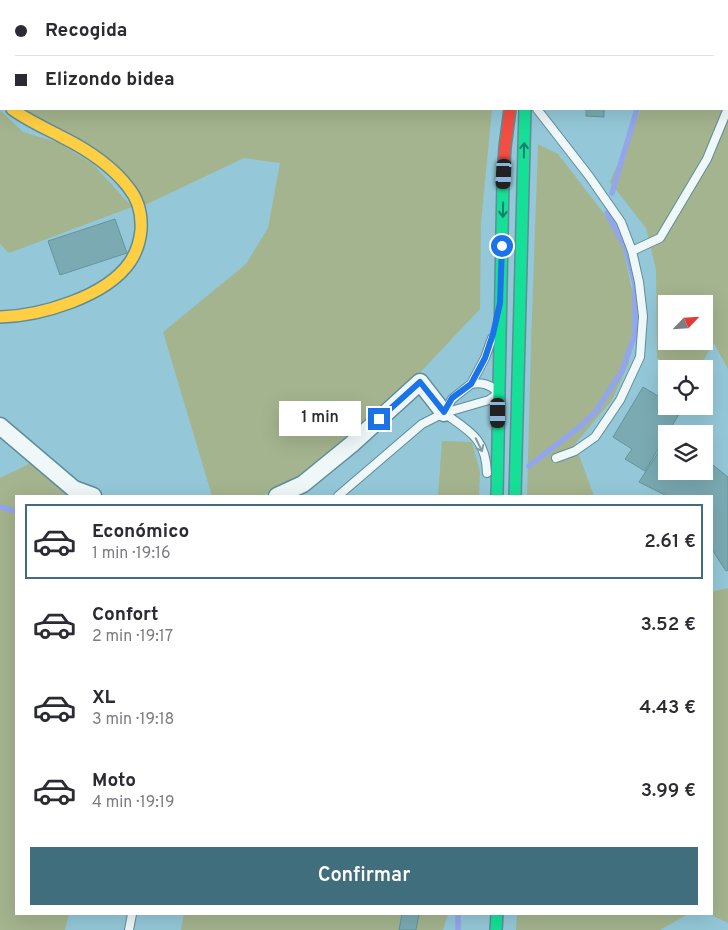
<!DOCTYPE html>
<html lang="es">
<meta charset="utf-8">
<style>
body{margin:0;font-family:Overpass,sans-serif;background:#f7f7f7;color:#2b2b33;height:100vh;display:flex;flex-direction:column;font-size:19px;white-space:nowrap}
*{box-sizing:border-box;margin:0}
p{font-size:16px;color:#7c7c81}
.icon{flex:none;width:28px;height:28px;fill:none;stroke:currentColor;stroke-width:2;stroke-linecap:round;stroke-linejoin:round}
.map{position:relative;flex:1;overflow:hidden}
.side{position:absolute;left:15px;top:495px;width:698px;height:420px;display:flex;flex-direction:column;background:#fff;border-radius:0px;box-shadow:0 5px 20px #0002}
.side>*{flex:none}
.guide{position:absolute;left:0px;top:0px;width:729px;height:110px;box-shadow:0 5px 20px #0002;display:grid;align-content:center;height:110px;padding:0 15px;background:#fff}
.needle{width:32px;rotate:65deg}
.controls{position:absolute;left:658px;top:295px;display:grid;gap:10px}
.controls a{display:grid;place-items:center;width:55px;height:55px;border-radius:0px;background:#fff;box-shadow:0 5px 20px #0002;font-size:25px}
.end{position:absolute;width:22px;height:22px;margin:-11px;border:6px solid #1a73e8;background:#fff;box-shadow:0 0 0 2px #fff}
.from{border-radius:50%}
.bubble{position:absolute;height:35px;border-radius:0px;background:#fff;box-shadow:0 5px 20px #0002;font-size:16px;font-weight:600;line-height:35px;text-align:center}
.car{position:absolute;width:15px;height:30px;margin:-15px -8px;border-radius:6px;box-shadow:0 0 4px 1px #0007;background:linear-gradient(#222 24%,#8ab4d8 0 40%,#222 0 76%,#8ab4d8 0 86%,#222 0)}
.guide b{display:flex;align-items:center;gap:18px;height:48px;font-size:19px}
.guide b+b{border-top:1px solid #e1e1e2}
.guide i{width:12px;height:12px;background:#2b2b33}
ul{padding:9px 0 0;list-style:none}
li{display:flex;align-items:center;gap:15px;height:75px;margin:0 10px 8px;padding:0 5px;border:2px solid transparent;border-radius:0px}
li div{flex:1}
li b{display:block;font-size:19px}
li em{font-style:normal;font-weight:600}
li.selected{border-color:#416e7c}
li>.icon{width:45px;height:45px;stroke-width:1.5}
.cta{display:flex;gap:10px;margin-top:auto;padding:10px 15px}
.cta a{flex:1;height:58px;border-radius:0px;background:#416e7c;color:#fff;font-size:20px;font-weight:600;line-height:58px;text-align:center}
.map>svg:first-child{display:block}
.green{fill:#a4b48e;fill-rule:evenodd}
.lines{fill:none;stroke-linecap:round;stroke-linejoin:round}
.stream{stroke:#93a6ec;stroke-width:5.5}
.building{fill:#7baab3;stroke:#64949c}
.lane-casing{stroke:#5e8d99;stroke-width:10}
.street-casing{stroke:#5e8d99;stroke-width:19}
.fast-casing{stroke:#5e8d99;stroke-width:14}
.slow-casing{stroke:#5e8d99;stroke-width:14}
.jam-casing{stroke:#5e8d99;stroke-width:14}
.lane{stroke:#eff7f9;stroke-width:8}
.street{stroke:#eff7f9;stroke-width:16}
.fast{stroke:#16e098;stroke-width:11}
.slow{stroke:#ffcf43;stroke-width:11}
.jam{stroke:#f24e42;stroke-width:11}
.oneway{stroke:#157f69}
.oneway2{stroke:#829aa2}
.route{stroke:#1a73e8;stroke-width:6}
</style>
<div class="map">
<svg width="728" height="930" viewBox="0 0 728 930">
<rect width="100%" height="100%" fill="#94c8d8"/>
<path class="green" d="M0 0H502V1H1V90L0 89Z
M637 0H728V369L714 343 698 369H674L657 358 656 270 646 228 610 182 641 109H728V1H638ZM666 304H704V341H666Z
M26 109H492L481 223 480 309 414 379 306 474 262 496H212L163 332 246 264 268 228 280 163 244 158 145 205Z
M0 110 23 132 57 142 93 164 132 207 9 253 0 244Z
M538 144 558 154 605 215 623 248 633 295 632 336 629 363 612 400 575 444 594 496H527L531 345Z
M442 441 472 442 480 472 479 496H438Z
M31 463 77 496H16V914H69L65 930H0V478Z
M728 588V923L709 914H711V592Z
M184 914H448L443 930H181Z
M517 914H688L660 930H516Z"/>
<g class="lines">
<path class="stream" d="M657 0 658 1
M612 193 637 109
M529 466 582 425 596 411 622 371 635 334V284L626 249 607 213
M0 507 16 511
M458 914V930"/>
</g>
<path class="building" d="M586 109H604V117L586 116Z
M115 219 127 253 60 275 48 241Z
M643 387 663 399 666 393V406H684L667 434H666V436L645 471 625 459 632 449 613 437Z
M661 448 666 451V471H704V458L728 477V570L726 571 711 548V496H667L639 482Z
M402 914H419L416 930H399Z"/>
<g class="lines">
<defs>
<path id="lane" d="M537 109 589 176 621 222 632 251 639 282 643 316 640 357 620 400 595 437 575 451 556 458
M632 251 660 238 707 159 728 108
M471 384C480 382 490 384 496 391
M444 413 452 399 471 384 485 358 492 338
M444 413C469 431 486 438 487 473
M338 496 422 424 444 413 489 400 496 395
M129 930 132 914"/>
<path id="street" d="M0 99 1 100
M0 426 74 489 93 496
M277 496 303 484 352 444 420 382 444 413"/>
<path id="fast" d="M530 0V1
M497 496 503 180
M515 496 525 109
M496 930 497 914"/>
<path id="slow" d="M0 317C40 316 106 297 130 262 136 253 140 241 141 230 142 215 138 199 128 187 112 166 86 149 62 137 45 128 27 120 12 109"/>
<path id="jam" d="M503 180 505 147 510 109"/>
</defs>
<use href="#lane" class="lane-casing"/>
<use href="#street" class="street-casing"/>
<use href="#fast" class="fast-casing"/>
<use href="#slow" class="slow-casing"/>
<use href="#jam" class="jam-casing"/>
<use href="#lane" class="lane"/>
<use href="#street" class="street"/>
<use href="#fast" class="fast"/>
<use href="#slow" class="slow"/>
<use href="#jam" class="jam"/>
</g>
<defs><path id="oneway-shaft" d="M-6 0H5M1.5-3L5.5 0L1.5 3" fill="none" stroke-width="1.6" stroke-linecap="round" stroke-linejoin="round" transform="scale(1.25)"/></defs>
<g class="oneway">
<use href="#oneway-shaft" transform="translate(524 150) rotate(-89)"/>
<use href="#oneway-shaft" transform="translate(503 210) rotate(91)"/>
</g>
<use class="oneway2" href="#oneway-shaft" transform="translate(479 445) rotate(64)"/>
<g class="lines">
<path class="route" d="M379 419 420 382 444 412 452 398 471 384 485 358 493 334 500 303 502 246"/>
</g>
</svg>
<div class="controls">
<a><svg class="needle" viewBox="-14 -14 28 28"><path d="M0-13l5 13h-10z" fill="#e53935"/><path d="M0 13l5-13h-10z" fill="#7c7c81"/></svg></a>
<a><svg class="icon" aria-label="locate" viewBox="0 0 24 24"><circle cx="12" cy="12" r="6"/><path d="M12 2v4M12 18v4M2 12h4M18 12h4"/></svg></a>
<a><svg class="icon" aria-label="layers" viewBox="0 0 24 24"><path d="M12 4l9 5-9 5-9-5zM3 14l9 5 9-5"/></svg></a>
</div>
<i class="end from" style="left:502px;top:246px"></i>
<i class="end" style="left:379px;top:419px"></i>
<div class="bubble" style="left:279px;top:401px;width:82px">1 min</div>
<i class="car" style="left:504px;top:174px;rotate:183deg"></i>
<i class="car" style="left:498px;top:413px;rotate:180deg"></i>
<div class="guide">
<b><i class="from"></i>Recogida</b>
<b><i></i>Elizondo bidea</b>
</div>
<section class="side">
<ul>
<li class="selected"><svg class="icon" aria-label="car" viewBox="0 0 24 24"><path d="M5 17H2v-5l4-1 3-4h7l3 4 3 1v5h-3M9 17h6M6 11h13"/><circle cx="7" cy="17" r="2"/><circle cx="17" cy="17" r="2"/></svg><div><b>Económico</b><p>1 min · 19:16</p></div><em>2.61 €</em></li>
<li><svg class="icon" aria-label="car" viewBox="0 0 24 24"><path d="M5 17H2v-5l4-1 3-4h7l3 4 3 1v5h-3M9 17h6M6 11h13"/><circle cx="7" cy="17" r="2"/><circle cx="17" cy="17" r="2"/></svg><div><b>Confort</b><p>2 min · 19:17</p></div><em>3.52 €</em></li>
<li><svg class="icon" aria-label="car" viewBox="0 0 24 24"><path d="M5 17H2v-5l4-1 3-4h7l3 4 3 1v5h-3M9 17h6M6 11h13"/><circle cx="7" cy="17" r="2"/><circle cx="17" cy="17" r="2"/></svg><div><b>XL</b><p>3 min · 19:18</p></div><em>4.43 €</em></li>
<li><svg class="icon" aria-label="car" viewBox="0 0 24 24"><path d="M5 17H2v-5l4-1 3-4h7l3 4 3 1v5h-3M9 17h6M6 11h13"/><circle cx="7" cy="17" r="2"/><circle cx="17" cy="17" r="2"/></svg><div><b>Moto</b><p>4 min · 19:19</p></div><em>3.99 €</em></li>
</ul>
<div class="cta"><a>Confirmar</a></div>
</section>
</div>
